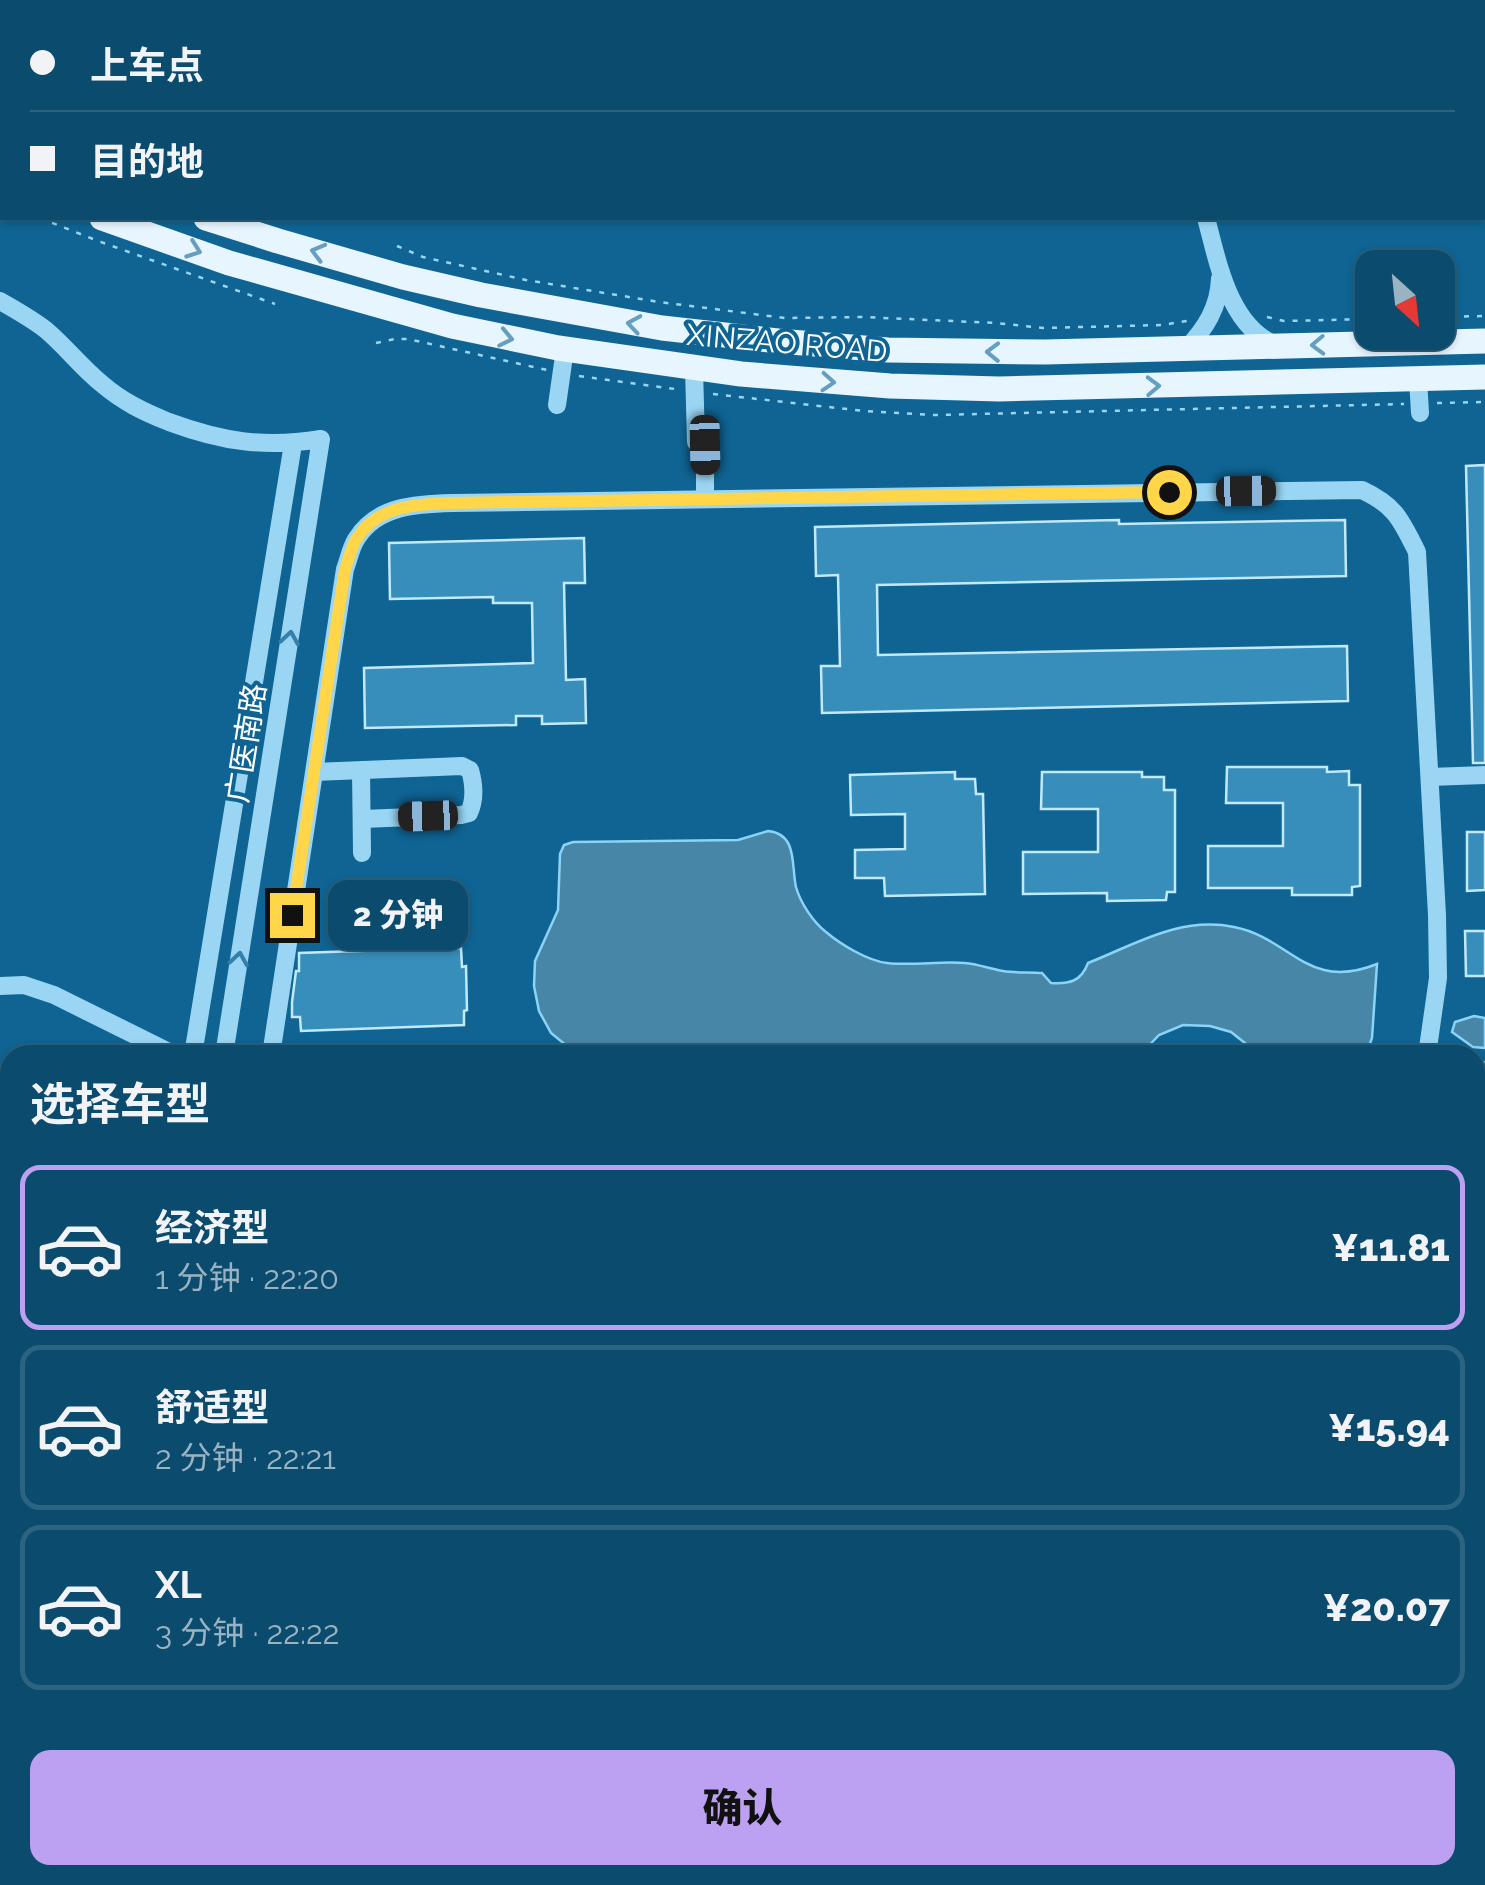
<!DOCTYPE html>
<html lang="zh">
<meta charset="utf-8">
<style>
body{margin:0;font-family:Raleway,"Noto Sans SC",sans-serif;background:#195576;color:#f1f3f6;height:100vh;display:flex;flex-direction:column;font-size:38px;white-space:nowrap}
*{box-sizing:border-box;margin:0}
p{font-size:32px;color:#9ab3c2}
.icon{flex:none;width:55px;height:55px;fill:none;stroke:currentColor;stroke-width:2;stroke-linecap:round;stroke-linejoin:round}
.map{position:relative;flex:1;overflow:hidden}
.panel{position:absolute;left:0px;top:1045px;width:1485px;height:840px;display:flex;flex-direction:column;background:#0b4b6e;border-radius:30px 30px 0 0;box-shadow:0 2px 8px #0004,0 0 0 2px #2b6381}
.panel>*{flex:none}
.guide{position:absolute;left:0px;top:0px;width:1485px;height:220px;box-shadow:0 2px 8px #0004,0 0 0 2px #2b6381;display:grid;align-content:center;height:220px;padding:0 30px;background:#0b4b6e}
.needle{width:65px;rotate:153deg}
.controls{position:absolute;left:1355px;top:250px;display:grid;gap:20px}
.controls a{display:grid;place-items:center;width:100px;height:100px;border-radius:20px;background:#0b4b6e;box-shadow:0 2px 8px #0004,0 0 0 2px #2b6381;font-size:50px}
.end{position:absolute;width:45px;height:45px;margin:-22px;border:12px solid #ffd54a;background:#111;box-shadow:0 0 0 5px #111}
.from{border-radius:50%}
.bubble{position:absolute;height:70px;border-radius:20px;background:#0b4b6e;box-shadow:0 2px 8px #0004,0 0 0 2px #2b6381;font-size:32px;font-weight:800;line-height:70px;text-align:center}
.car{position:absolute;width:30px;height:60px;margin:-30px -15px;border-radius:12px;box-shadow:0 0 8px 2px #0007;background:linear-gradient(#222 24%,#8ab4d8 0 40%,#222 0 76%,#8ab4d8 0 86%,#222 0)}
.guide b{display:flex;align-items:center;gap:35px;height:95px;font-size:38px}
.guide b+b{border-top:2px solid #2b6381}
.guide i{width:25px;height:25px;background:#f1f3f6}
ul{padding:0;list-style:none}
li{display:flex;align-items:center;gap:30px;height:165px;margin:0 20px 15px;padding:0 10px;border:5px solid #2b6381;border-radius:20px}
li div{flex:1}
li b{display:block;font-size:38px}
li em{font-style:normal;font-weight:800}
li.selected{border-color:#bca0f2}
li>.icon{width:90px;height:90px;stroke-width:1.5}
h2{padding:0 30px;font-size:45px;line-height:120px}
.action{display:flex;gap:20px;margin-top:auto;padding:20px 30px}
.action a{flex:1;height:115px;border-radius:20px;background:#bca0f2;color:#111;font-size:40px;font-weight:800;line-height:115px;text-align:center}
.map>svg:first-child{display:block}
.water{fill:#4886a7;stroke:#8bd4f8;stroke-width:2.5}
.building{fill:#378ebb;stroke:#c2eafe;stroke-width:2.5}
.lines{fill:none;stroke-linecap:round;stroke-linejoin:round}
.path{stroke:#9ad6f4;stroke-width:2.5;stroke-dasharray:5 8;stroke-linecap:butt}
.minor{stroke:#9ad6f4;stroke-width:18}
.major{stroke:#e7f5ff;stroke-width:25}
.oneway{stroke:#659ebe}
.oneway2{stroke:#3280ab}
.route{stroke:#ffd54a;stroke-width:12}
.labels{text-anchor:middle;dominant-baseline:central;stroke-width:8;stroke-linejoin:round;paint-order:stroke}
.street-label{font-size:30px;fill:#fff;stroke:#0f6493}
</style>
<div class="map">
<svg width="1485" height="1885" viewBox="0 0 1485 1885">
<rect width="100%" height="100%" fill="#0f6493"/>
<path class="water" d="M768 831C798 834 791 865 796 887 800 902 813 922 826 932 840 944 868 961 887 963 913 966 939 961 965 963 978 964 990 969 1003 971 1015 973 1029 972 1042 973L1051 983C1069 984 1081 982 1088 963 1136 944 1180 916 1234 927 1291 938 1307 992 1377 964L1372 1038 1366 1055H1260L1231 1032 1210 1026 1183 1025 1159 1035 1140 1055H753L666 1048 642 1055H578L551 1033 539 1011 534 986 535 961 558 910 560 854 564 845 573 842 738 840Z
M1474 1016 1485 1018V1048L1473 1047 1452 1032 1455 1022Z
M675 1875H755L750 1885H670Z"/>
<path class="building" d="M1485 465V763H1473L1466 466Z
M1119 520V524L1345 520 1346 576 877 585 878 655 1347 646 1348 701 822 713 821 666H840L838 575 816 576 815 527Z
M584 538 585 583H564L566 680 585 679 586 723 542 724V716H516V725L365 728 364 668 533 663 532 603H493V597L390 599 389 543Z
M1227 767H1327V772L1349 771V785H1360V886L1352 887V895H1292V888H1208V846H1283V803H1226Z
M955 772V779H975L976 794H983L985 894 885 896 884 878H855V850L905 849V814L851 815 850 775Z
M1042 772H1142V777H1164V790H1175V892H1167L1166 900 1107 901V893L1023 894V852H1098V809H1041Z
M1467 832H1485V890L1467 891Z
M1465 931H1485V976H1466Z
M411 934V949L461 948 462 967 466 966 467 1010 464 1011V1025L301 1031 300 1017H292V1002L296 971H299V953L388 950V935Z"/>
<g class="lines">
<path class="path" d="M0 108 2 109
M0 201 2 202
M40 218 98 241 275 304
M397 246 423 257 526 280 659 302 785 318 863 317 996 323 1043 328 1162 325 1187 321
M1267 317 1284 321 1372 319
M1438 317 1485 316
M376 343 395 339H408L547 370
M579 376 675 389
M713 394 864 411 935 415 1404 404
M1437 403 1485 402"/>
<path class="minor" d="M1100 0 1102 2
M1482 114 1485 113
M1206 218C1218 262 1229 328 1278 346
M0 301C16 310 32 319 46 330 66 347 82 368 102 384 123 402 144 412 169 422 223 442 265 448 321 439L224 1055
M1186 349C1206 328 1219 307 1220 278
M694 368 696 442
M1418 379 1420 413
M557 405 565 349
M705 445V498
M361 770 362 853
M314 772 462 766 470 770C474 784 475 800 469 813L461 815 363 819
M1430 777 1485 775
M0 986 24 985 54 995 175 1055
M193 1055 293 444
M271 1055 345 569C349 559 351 546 357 538 378 505 418 504 453 503L1362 490C1396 506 1401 520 1417 552L1437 915 1438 978 1427 1055
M1475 1069 1485 1070
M10 1802 0 1821 10 1829
M63 1875 75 1885
M98 1875 109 1885
M600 1875 616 1885
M567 1885 574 1875
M646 1885 653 1875"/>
<path class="major" d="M0 134 2 135
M0 175 2 176
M102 218 229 263 452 326 558 348 741 374 890 386 999 389 1485 377
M206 218 278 241 403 277 481 295 662 328 778 341 888 350 1045 352 1485 341"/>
</g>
<defs><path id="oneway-chevron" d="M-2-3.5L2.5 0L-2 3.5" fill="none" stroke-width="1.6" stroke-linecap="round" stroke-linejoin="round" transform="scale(2.5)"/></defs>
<g class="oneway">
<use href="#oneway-chevron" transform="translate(194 250) rotate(20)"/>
<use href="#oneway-chevron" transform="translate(318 252) rotate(-165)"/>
<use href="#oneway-chevron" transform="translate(634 324) rotate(-171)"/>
<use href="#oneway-chevron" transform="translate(506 338) rotate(12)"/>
<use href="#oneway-chevron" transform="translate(1318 345) rotate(178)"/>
<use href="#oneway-chevron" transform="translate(993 352) rotate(-179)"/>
<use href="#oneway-chevron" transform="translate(828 382) rotate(4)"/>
<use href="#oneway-chevron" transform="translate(1153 386) rotate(-2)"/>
</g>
<g class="oneway2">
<use href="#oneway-chevron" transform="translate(290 638) rotate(-81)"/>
<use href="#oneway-chevron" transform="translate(239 959) rotate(-81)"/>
</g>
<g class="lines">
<path class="route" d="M292 915 345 569C349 559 351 546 357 538 378 505 418 504 453 503L1169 492"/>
</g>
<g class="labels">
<g class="street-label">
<text transform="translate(787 343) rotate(5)">XINZAO ROAD</text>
<text transform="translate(246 743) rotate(-81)">广医南路</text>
</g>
</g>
</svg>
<div class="controls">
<a><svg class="needle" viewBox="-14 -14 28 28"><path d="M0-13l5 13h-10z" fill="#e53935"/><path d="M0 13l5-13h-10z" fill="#9ab3c2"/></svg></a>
</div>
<i class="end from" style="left:1169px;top:492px"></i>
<i class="end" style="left:292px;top:915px"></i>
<div class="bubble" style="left:328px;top:880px;width:140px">2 分钟</div>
<i class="car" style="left:705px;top:445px;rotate:179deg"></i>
<i class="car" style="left:1246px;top:491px;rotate:89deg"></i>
<i class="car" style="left:428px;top:816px;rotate:268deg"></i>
<div class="guide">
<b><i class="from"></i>上车点</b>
<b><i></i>目的地</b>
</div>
<section class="panel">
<h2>选择车型</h2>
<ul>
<li class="selected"><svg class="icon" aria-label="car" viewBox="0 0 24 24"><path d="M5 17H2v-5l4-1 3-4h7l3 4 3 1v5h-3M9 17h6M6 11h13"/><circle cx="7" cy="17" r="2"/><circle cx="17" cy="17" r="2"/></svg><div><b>经济型</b><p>1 分钟 · 22:20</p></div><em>¥11.81</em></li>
<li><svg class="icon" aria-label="car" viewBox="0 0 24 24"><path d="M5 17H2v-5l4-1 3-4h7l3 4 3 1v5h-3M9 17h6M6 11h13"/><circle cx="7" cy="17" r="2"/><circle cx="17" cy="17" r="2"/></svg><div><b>舒适型</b><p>2 分钟 · 22:21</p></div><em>¥15.94</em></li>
<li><svg class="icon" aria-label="car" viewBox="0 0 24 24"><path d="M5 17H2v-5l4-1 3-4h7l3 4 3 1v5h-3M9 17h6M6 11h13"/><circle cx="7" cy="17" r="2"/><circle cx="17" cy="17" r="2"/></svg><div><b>XL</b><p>3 分钟 · 22:22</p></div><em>¥20.07</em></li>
</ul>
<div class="action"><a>确认</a></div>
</section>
</div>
